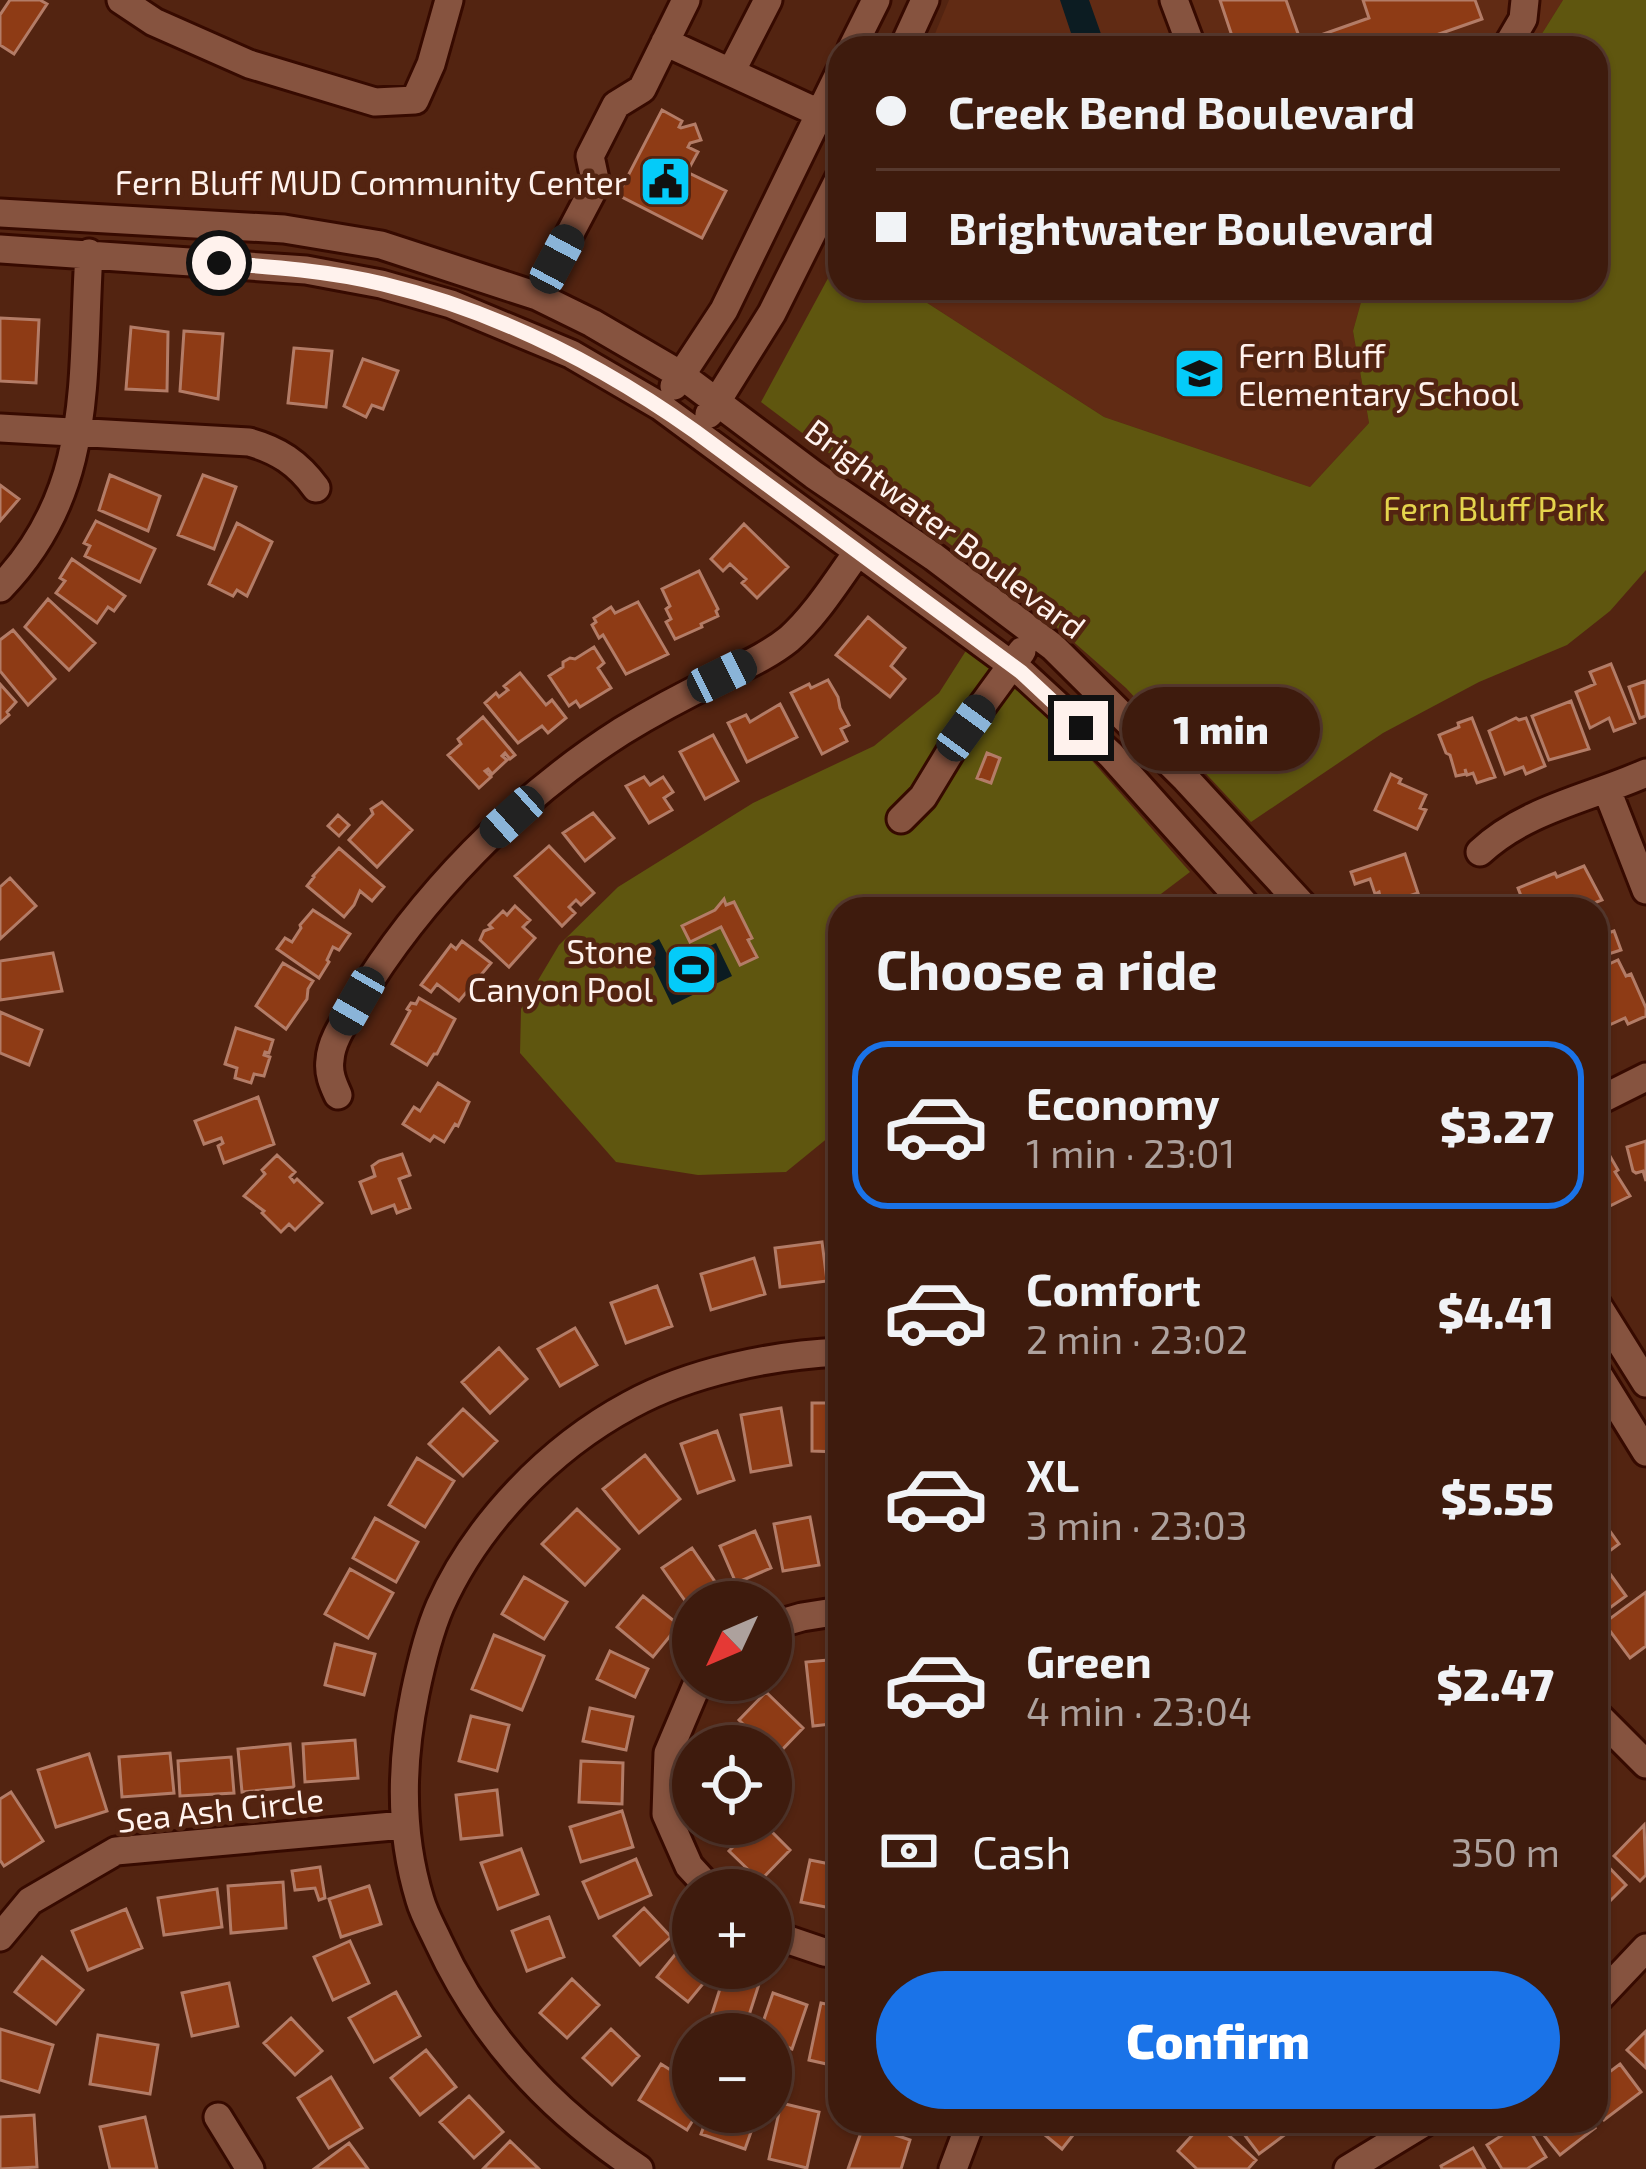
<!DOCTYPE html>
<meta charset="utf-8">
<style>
body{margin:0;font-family:"Exo 2",sans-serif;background:#49281b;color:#f1f3f6;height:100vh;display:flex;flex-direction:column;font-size:45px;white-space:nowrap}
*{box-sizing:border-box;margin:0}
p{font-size:39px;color:#ada19d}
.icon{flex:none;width:66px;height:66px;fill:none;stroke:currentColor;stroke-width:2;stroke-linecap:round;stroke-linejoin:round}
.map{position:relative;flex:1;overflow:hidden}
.side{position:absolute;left:828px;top:897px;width:780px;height:1236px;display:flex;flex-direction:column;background:#3e1b0d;border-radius:36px;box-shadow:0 3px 9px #0004,0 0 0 3px #57392e}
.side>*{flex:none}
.banner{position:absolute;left:828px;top:36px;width:780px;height:264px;border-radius:36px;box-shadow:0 3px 9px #0004,0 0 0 3px #57392e;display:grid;align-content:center;height:264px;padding:0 48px;background:#3e1b0d}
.needle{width:78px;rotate:226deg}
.fabs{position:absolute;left:672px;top:1581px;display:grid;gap:24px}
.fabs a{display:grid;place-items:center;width:120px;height:120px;border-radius:50%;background:#3e1b0d;box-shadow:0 3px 9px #0004,0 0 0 3px #57392e;font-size:60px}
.end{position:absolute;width:54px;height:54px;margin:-27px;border:15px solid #fff2ed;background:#111;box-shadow:0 0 0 6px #111}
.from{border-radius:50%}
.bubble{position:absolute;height:84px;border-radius:42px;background:#3e1b0d;box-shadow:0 3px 9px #0004,0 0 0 3px #57392e;font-size:39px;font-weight:800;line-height:84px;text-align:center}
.car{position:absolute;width:36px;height:72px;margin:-36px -18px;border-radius:15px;box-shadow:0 0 9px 3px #0007;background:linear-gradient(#222 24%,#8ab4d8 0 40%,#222 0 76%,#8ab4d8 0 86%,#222 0)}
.banner b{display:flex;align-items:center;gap:42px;height:114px;font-size:45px}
.banner b+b{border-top:3px solid #57392e}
.banner i{width:30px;height:30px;background:#f1f3f6}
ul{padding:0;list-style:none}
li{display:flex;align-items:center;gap:36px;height:168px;margin:0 24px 18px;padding:0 24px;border:6px solid transparent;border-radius:36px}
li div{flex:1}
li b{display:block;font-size:45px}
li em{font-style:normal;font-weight:800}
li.selected{border-color:#1a73e8}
li>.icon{width:108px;height:108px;stroke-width:1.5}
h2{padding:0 48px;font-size:54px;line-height:144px}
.pay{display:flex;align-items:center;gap:30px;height:132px;padding:0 48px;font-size:45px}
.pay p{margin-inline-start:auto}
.cta{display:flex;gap:24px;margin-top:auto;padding:24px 48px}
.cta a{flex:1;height:138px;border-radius:72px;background:#1a73e8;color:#fff;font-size:48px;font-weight:800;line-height:138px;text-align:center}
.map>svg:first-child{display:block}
.built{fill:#612b14}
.green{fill:#5f560f}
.water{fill:#0c1c22}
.building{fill:#8e3b15;stroke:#b37c67;stroke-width:3}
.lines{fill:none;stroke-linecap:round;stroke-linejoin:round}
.minor-casing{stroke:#360a00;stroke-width:33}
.minor{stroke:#86533f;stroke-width:27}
.route{stroke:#fff2ed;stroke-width:15}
.labels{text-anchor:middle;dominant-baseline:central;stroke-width:9;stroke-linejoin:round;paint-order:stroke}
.poi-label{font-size:33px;fill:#fff2ed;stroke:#532411;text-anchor:end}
.park-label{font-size:33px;fill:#e4d44c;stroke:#532411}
.street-label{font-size:33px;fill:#fff2ed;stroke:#532411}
</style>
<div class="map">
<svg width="1646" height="2169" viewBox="0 0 1646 2169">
<rect width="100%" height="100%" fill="#532411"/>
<path class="built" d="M949 0H1563L1533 48H929Z
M904 288H1365L1353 331 1369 423 1310 487 1104 417Z"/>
<path class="green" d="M1563 0H1646V570L1610 611 1567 645 1479 682 1383 733 1251 822 1126 688 1035 608 761 402 833 269 830 250 833 243 840 247V288H904L1104 417 1310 487 1369 423 1353 331 1365 288H1596V48H1533Z
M969 646 1042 704 1190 872 1145 906 1137 909H840V1128L786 1172 698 1175 616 1162 520 1053 521 1009 559 945 618 887 753 803 874 746 939 693Z"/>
<path class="water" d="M1060 0H1089L1106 48H1076Z
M659 939 672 964 716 943 732 976 672 1005 644 947Z"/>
<path class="building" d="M10 0H40L47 4 14 54 0 45V15Z
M1220 0H1286L1301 42 1369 18 1363 0H1475L1482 19 1399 48H1236Z
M662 110 682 121 679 127 681 128 695 124 701 140 690 143 688 147 698 152 687 172 726 191 702 238 618 195Z
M0 318 39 320 36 383 0 381Z
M131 327 168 332 167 391 126 389Z
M184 331 223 334 218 399 180 391Z
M294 348 332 351 326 407 288 403Z
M363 359 398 371 383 409 372 405 366 417 344 406Z
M110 475 160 496 148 531 99 510Z
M203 475 236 487 214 549 178 535Z
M0 485 19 499 0 521Z
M96 521 155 549 140 582 85 556 90 546 84 543Z
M237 523 272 542 247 596 237 590 233 596 209 584Z
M744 524 788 567 757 598 742 583 746 579 730 564 723 571 711 559Z
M72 559 125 596 114 611 108 607 97 623 56 593 65 581 60 578Z
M699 571 718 609 716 611 718 616 701 624 702 627 675 639 666 622 671 619 666 609 670 606 662 589Z
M48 599 95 643 69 670 25 627Z
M638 602 668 654 626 674 603 635 599 638 592 625 596 622 594 618 611 607 615 613Z
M868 617 905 648 891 666 905 679 890 697 836 655Z
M13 630 55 679 28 705 0 671V640Z
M594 647 604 663 598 668 611 688 580 707 576 701 569 706 549 676 563 667V662L570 658 575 659Z
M1611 664 1635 723 1614 731 1609 718 1590 728 1576 692 1595 684 1590 672Z
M520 673 546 705 552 700 566 718 548 733 542 726 518 743 485 703 496 693 499 697 508 690 504 686Z
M828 680 838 697 840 708 849 725 841 729 847 741 822 754 791 693 809 684 811 688Z
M1646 681V716L1640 718 1629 687Z
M0 684 16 702 7 712 9 715 0 723Z
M1571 701 1589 749 1549 760 1532 716Z
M780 704 797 737 747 762 728 723 746 715 750 722Z
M483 717 515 755 510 759 505 753 502 756 507 760 492 774 488 769 485 771 491 777 479 788 448 755 461 744 458 739Z
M1472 718 1495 777 1477 783 1473 773 1467 775 1465 769 1466 774 1456 776 1450 755 1446 753 1439 735 1459 727 1458 723Z
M1516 718 1519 720 1526 718 1545 766 1526 774 1523 767 1505 774 1489 731Z
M713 735 738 781 705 799 680 752Z
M987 753 1000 758 991 783 977 778Z
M1391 774 1401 779 1399 783 1426 795 1420 808 1426 810 1417 829 1375 810Z
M644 777 650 785 663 777 673 792 664 798 672 810 649 823 626 786Z
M382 802 412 830 377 867 349 840 373 814 371 809Z
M593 813 614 838 585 861 563 833Z
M338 815 349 825 339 836 328 826Z
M549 846 594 893 581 905 576 900 569 907 575 913 562 926 515 876Z
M339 848 384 887 372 901 360 891 354 905 344 917 307 886 314 877 313 876Z
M1405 854 1418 893 1382 905 1379 892 1375 894 1370 879 1355 884 1351 872Z
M1584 866 1602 900 1579 909H1526L1518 888 1555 873 1557 877Z
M10 878 36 906 0 939V887Z
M724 899 726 905 734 902 752 938 748 940 757 957 740 965 721 927 690 942 682 926 715 910Z
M515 906 530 920 523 927 535 938 509 967 480 940 484 931 492 928 489 925 503 911 507 915Z
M313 910 350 934 339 950 333 947 327 960 329 962 319 978 277 949 285 938 292 942 301 928 300 925Z
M1602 914 1608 933 1614 931 1621 950 1596 958V916Z
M462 941 491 963 459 1001 437 984 431 992 421 985 451 945 456 949Z
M53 953 62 991 0 1000V961Z
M1618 960 1626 976 1631 974 1646 1008V1016L1628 1024 1625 1018 1607 1026 1596 1000V970Z
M283 963 313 981 308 989 307 999 286 1029 256 1006Z
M419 998 455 1019 437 1054H434L427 1065 392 1044 410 1011 407 1009 411 1003 416 1004Z
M0 1012 42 1030 29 1065 0 1053Z
M236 1028 273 1040 269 1053 265 1052 264 1055 270 1057 264 1076 254 1074 251 1083 235 1078 237 1068 225 1064Z
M438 1083 469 1102 458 1126 455 1124 444 1142 434 1136 430 1141 403 1124 414 1107 420 1111Z
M258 1097 274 1144 224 1163 218 1146 223 1143 221 1138 204 1144 195 1121Z
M1646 1141V1181L1643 1171 1636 1173 1633 1171 1627 1147Z
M1607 1151 1618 1170 1615 1172 1630 1196 1608 1207 1604 1213 1596 1211V1157Z
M402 1154 410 1175 399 1179 410 1208 397 1213 394 1205 372 1213 360 1182 375 1176 372 1166 379 1161Z
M277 1155 295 1172 290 1177 294 1182 297 1179 322 1203 295 1230 289 1224 281 1232 262 1213 264 1211 244 1196 265 1174 262 1170Z
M822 1242 827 1281 780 1287 775 1248Z
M754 1258 765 1294 711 1310 701 1274Z
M657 1286 672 1326 626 1343 611 1303Z
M575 1328 597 1365 560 1386 538 1349Z
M499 1348 527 1379 490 1413 462 1382Z
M812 1403H840V1452L812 1451Z
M781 1408 791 1465 751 1472 741 1415Z
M463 1409 497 1441 463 1476 429 1444Z
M717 1431 734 1480 698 1493 681 1444Z
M645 1455 680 1499 639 1533 603 1489Z
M417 1458 454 1481 425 1527 389 1505Z
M577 1509 619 1549 585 1585 542 1544Z
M1597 1513 1619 1544 1596 1561V1514Z
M810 1517 819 1565 783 1571 774 1524Z
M375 1518 418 1542 396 1582 353 1558Z
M830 1524H840V1562H830Z
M755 1531 771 1568 736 1583 720 1546Z
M692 1548 722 1592 708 1602H693V1612L662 1568Z
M1605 1567 1626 1596 1600 1615 1596 1611V1574Z
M350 1569 393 1593 368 1638 325 1614Z
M524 1577 567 1602 544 1639 502 1614Z
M1646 1592V1646L1630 1658 1604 1623Z
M643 1596 679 1625 653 1657 617 1627Z
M494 1635 544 1656 522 1710 472 1689Z
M335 1644 375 1654 364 1695 325 1685Z
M610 1651 648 1669 635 1697 597 1679Z
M840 1659V1723L813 1726 806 1662Z
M766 1692 803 1728 776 1756 771 1751V1746H765L739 1720Z
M590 1708 633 1717 626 1750 583 1741Z
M471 1716 509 1725 497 1771 459 1761Z
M355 1740 358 1778 305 1782 303 1744Z
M290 1744 294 1787 242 1792 238 1749Z
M170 1753 174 1793 122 1797 119 1757Z
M89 1754 107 1811 56 1827 38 1770Z
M231 1757 234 1793 180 1796 178 1761Z
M581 1761 623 1763 622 1804 579 1802Z
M771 1764 783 1767 775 1808 771 1807Z
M497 1790 502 1835 461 1839 456 1795Z
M11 1792 43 1841 4 1866 0 1860V1799Z
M622 1811 633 1847 581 1862 570 1827Z
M756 1824H764L790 1850 760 1881 729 1851Z
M1644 1825 1646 1875 1640 1881 1614 1856Z
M521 1849 538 1894 498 1909 481 1863Z
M1596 1854 1626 1885 1596 1915Z
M636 1859 651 1895 599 1918 583 1882Z
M810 1860 840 1866V1910L801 1902Z
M320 1867 325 1898 319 1900 315 1888 295 1890 292 1871Z
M283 1882 286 1928 231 1933 228 1886Z
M369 1886 381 1924 341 1937 329 1899Z
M217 1889 222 1927 164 1935 158 1898Z
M644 1908 671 1937 640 1965 614 1936Z
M126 1909 142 1948 88 1970 72 1931Z
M549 1917 564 1957 527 1971 512 1931Z
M687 1940 693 1945V1968H716L688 2002 657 1977Z
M350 1941 369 1983 333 2000 314 1957Z
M42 1957 83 1990 56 2024 15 1992Z
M726 1970 760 1981 743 2034 709 2023Z
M572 1979 599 2005 567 2038 540 2013Z
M229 1983 238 2026 192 2036 182 1993Z
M396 1992 420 2036 374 2062 349 2018Z
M773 1993 807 2005 792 2049 771 2041V2034H759Z
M821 2003 840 2007V2067L809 2060Z
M291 2018 322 2051 295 2075 264 2043Z
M0 2029 53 2045 39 2092 0 2080Z
M611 2029 639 2056 612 2085 583 2058Z
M1646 2031V2068L1627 2050Z
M98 2035 158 2045 150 2094 90 2084Z
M426 2050 456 2087 420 2115 391 2078Z
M661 2064 693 2084V2112H698L687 2130 639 2100Z
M1620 2064 1641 2092 1604 2120 1596 2110V2082Z
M331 2077 362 2128 329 2148 298 2098Z
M469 2096 503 2132 474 2158 440 2122Z
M781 2103 819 2112 807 2168 769 2159Z
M709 2112H758L745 2149 701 2134Z
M34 2115 37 2167 0 2169V2117Z
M145 2117 157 2169H110L100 2127Z
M1028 2121H1084L1062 2149Z
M1205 2121H1213L1256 2160 1248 2169H1197L1178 2151Z
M1234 2121H1290L1295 2127 1259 2154Z
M1524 2121 1546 2157 1527 2169H1502L1487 2145Z
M1539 2121H1589L1595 2128 1560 2155 1535 2124Z
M864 2124 910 2140 901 2169H848Z
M510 2141 539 2169H483Z
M349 2143 368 2169H314Z
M1473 2148 1485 2169H1442L1441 2166Z"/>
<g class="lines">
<defs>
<path id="minor" d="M121 0 154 22 249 64 375 102 415 100 431 64 449 0
M1174 0 1192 48
M665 42 819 113
M852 48 876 0
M903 48 925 0
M1506 48 1523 19 1525 0
M731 72 768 0
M0 213 284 229 381 245 537 296 592 323 681 375 814 475 934 557 1053 647 1186 779 1306 909
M0 249 306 270 381 284 451 304 571 354 660 406 1021 672 1111 755 1249 909
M537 296 596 184 590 156 616 105 642 89 686 0
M674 386 724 310 840 72
M709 414 772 313 840 177
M0 428 249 442C278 450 298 463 316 488
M0 588C95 490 81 380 89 253
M1607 790 1646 890
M901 819 923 797 960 736 1022 651
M1480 852C1526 809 1590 798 1646 773
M338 1095C333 1084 328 1073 330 1060 331 1040 346 1020 356 1003 420 896 517 798 622 731 653 712 685 695 718 679 742 667 768 656 789 639 816 615 836 582 857 553
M1596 1102 1646 1077
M1596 1303 1646 1383
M1596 1371 1646 1452
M771 1626 802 1617 840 1611
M702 1680 696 1687 668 1753 666 1814 689 1866 711 1890
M1596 1714 1646 1764
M771 1934 824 1952 840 1954
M0 1937 30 1901 116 1851 404 1825
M1596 2001 1646 1948
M218 2117 250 2169
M639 2169C552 2112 482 2037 438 1941 432 1928 424 1914 420 1900 399 1832 401 1761 415 1693 421 1664 428 1634 440 1606 477 1523 550 1448 630 1405 690 1372 772 1355 840 1352
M953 2169 971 2121
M1348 2169 1427 2121"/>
</defs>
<use href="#minor" class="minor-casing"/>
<use href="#minor" class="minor"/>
</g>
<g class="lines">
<path class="route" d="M219 263C274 267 329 271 383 284 496 311 602 365 696 432L1021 672 1081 728"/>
</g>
<defs>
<symbol id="civic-square" viewBox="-11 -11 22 22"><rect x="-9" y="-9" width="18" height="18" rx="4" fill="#04cbf9" stroke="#532411"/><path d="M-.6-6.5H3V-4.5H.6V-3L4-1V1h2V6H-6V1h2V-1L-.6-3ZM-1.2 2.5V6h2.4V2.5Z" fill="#111"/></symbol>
<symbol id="school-square" viewBox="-11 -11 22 22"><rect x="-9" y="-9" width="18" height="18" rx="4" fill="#04cbf9" stroke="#532411"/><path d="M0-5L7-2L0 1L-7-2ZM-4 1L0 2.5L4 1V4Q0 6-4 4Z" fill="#111"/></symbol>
<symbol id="stadium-square" viewBox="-11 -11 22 22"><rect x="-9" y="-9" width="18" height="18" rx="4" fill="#04cbf9" stroke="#532411"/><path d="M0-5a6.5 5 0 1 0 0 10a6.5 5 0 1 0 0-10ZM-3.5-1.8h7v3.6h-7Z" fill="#111"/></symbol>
</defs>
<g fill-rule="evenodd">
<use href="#civic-square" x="636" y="152" width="59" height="59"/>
<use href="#school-square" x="1170" y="344" width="59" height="59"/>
<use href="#stadium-square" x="662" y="940" width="59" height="59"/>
</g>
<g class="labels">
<g class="poi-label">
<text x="627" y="182">Fern Bluff MUD Community Center</text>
<text x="1238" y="355" text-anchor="start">Fern Bluff<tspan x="1238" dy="38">Elementary School</tspan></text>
<text x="653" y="951">Stone<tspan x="653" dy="38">Canyon Pool</tspan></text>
</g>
<g class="park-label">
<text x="1494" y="508">Fern Bluff Park</text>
</g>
<g class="street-label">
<text transform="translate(946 528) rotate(37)">Brightwater Boulevard</text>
<text transform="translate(220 1809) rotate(-6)">Sea Ash Circle</text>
</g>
</g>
</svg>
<div class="fabs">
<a><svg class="needle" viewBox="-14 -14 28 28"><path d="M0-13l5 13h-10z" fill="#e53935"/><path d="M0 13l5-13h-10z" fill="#ada19d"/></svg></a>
<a><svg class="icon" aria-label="locate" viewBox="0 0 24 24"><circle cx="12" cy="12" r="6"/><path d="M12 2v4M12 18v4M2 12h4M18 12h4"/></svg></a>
<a>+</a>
<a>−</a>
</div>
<i class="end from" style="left:219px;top:263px"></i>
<i class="end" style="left:1081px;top:728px"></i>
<div class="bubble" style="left:1122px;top:687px;width:198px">1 min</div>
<i class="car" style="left:557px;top:259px;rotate:28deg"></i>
<i class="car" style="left:722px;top:676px;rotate:64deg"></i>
<i class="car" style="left:966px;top:728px;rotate:36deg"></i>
<i class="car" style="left:512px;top:817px;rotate:228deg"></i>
<i class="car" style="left:357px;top:1001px;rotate:210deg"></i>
<div class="banner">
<b><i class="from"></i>Creek Bend Boulevard</b>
<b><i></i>Brightwater Boulevard</b>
</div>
<section class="side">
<h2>Choose a ride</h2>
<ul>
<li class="selected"><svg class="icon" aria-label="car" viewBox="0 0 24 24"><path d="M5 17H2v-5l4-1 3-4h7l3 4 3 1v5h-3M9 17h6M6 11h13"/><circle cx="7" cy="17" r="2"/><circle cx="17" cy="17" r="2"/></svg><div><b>Economy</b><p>1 min · 23:01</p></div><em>$3.27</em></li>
<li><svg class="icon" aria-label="car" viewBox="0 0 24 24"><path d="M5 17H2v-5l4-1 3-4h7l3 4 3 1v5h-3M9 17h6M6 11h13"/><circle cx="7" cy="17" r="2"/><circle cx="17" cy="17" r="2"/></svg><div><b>Comfort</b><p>2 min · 23:02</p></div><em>$4.41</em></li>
<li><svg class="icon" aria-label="car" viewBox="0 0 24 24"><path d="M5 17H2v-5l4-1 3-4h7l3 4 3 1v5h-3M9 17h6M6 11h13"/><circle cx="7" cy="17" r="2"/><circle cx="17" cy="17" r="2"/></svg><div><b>XL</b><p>3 min · 23:03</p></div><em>$5.55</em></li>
<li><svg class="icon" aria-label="car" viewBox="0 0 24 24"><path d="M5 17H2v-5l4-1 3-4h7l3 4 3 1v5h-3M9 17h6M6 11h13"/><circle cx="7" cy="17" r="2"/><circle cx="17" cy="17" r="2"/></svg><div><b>Green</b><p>4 min · 23:04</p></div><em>$2.47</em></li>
</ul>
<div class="pay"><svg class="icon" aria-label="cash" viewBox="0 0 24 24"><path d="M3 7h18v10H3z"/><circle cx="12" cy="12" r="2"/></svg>Cash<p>350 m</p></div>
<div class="cta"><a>Confirm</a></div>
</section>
</div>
